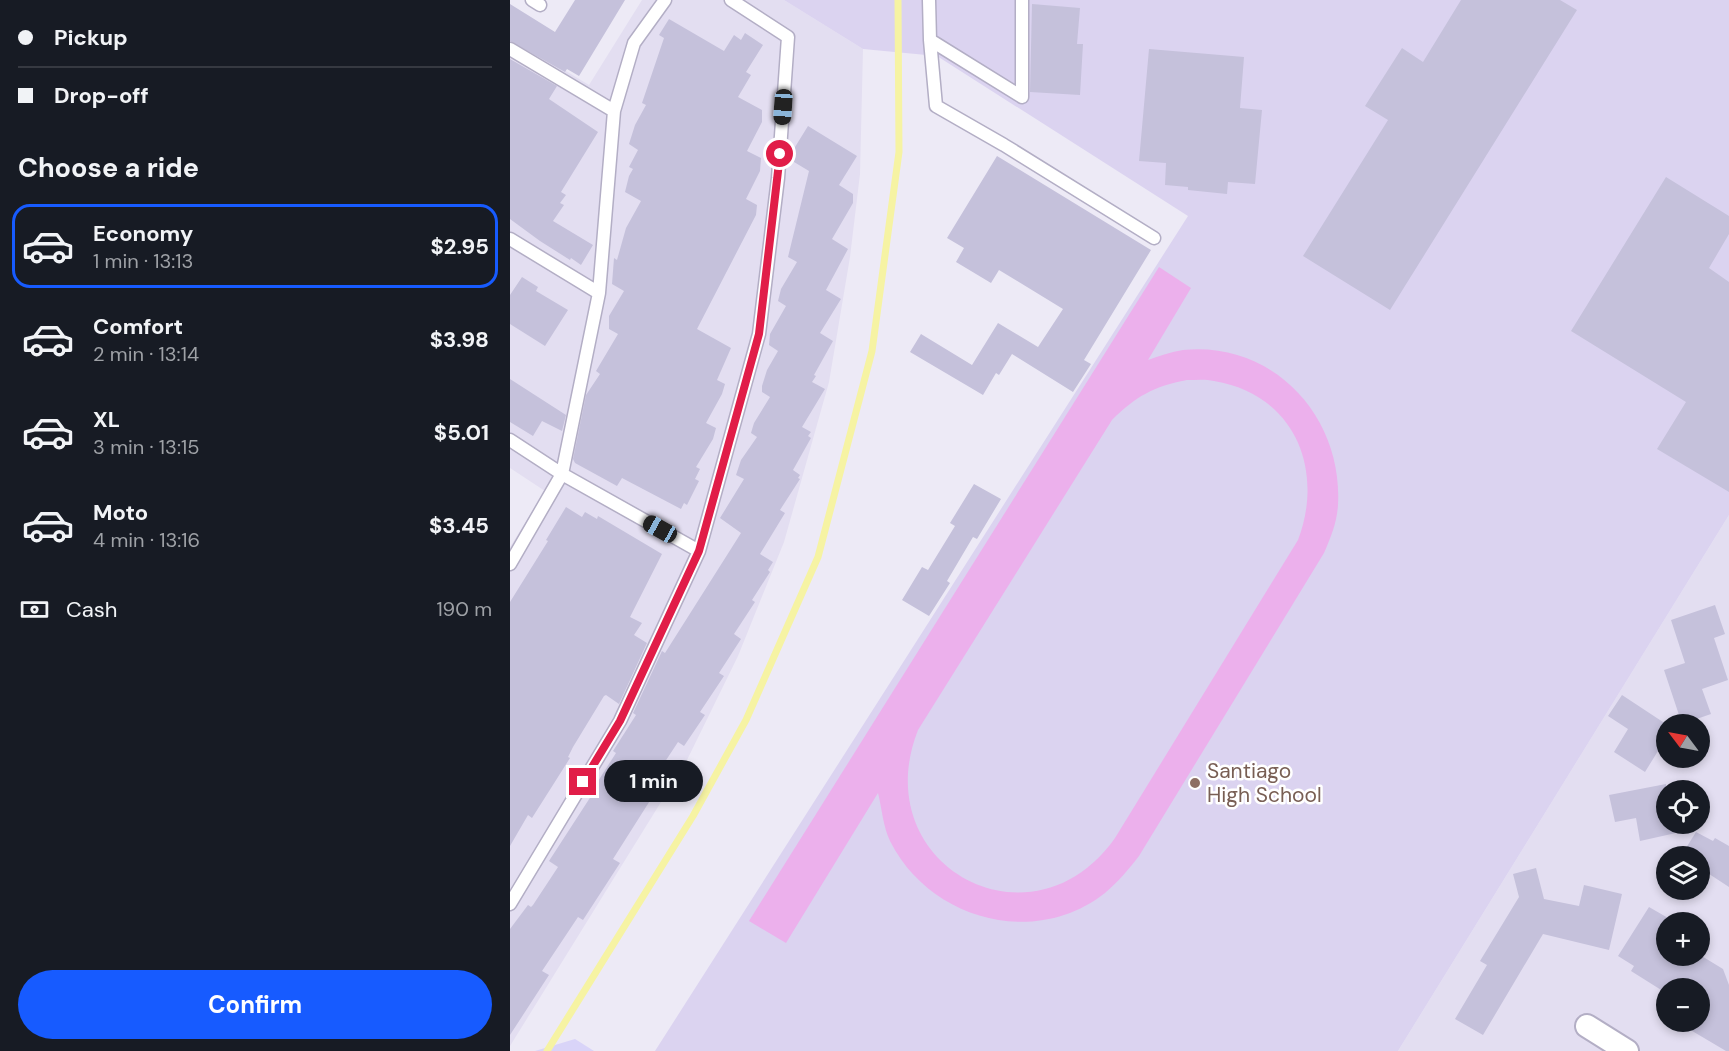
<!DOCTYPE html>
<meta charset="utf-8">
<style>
body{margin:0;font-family:"DM Sans",sans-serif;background:#242831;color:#f1f3f6;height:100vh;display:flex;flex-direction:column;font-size:22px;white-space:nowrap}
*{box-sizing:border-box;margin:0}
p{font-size:20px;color:#9ea1a6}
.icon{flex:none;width:33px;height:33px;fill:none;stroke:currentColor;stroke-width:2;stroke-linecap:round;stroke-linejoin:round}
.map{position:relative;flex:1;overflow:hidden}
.drawer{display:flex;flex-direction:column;background:#171b24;width:510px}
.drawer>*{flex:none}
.banner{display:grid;align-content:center;height:132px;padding:0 18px;background:#171b24}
.needle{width:39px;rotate:302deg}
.buttons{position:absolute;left:1146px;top:714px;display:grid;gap:12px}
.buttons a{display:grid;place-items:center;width:54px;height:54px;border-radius:50%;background:#171b24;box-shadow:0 3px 9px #0003;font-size:30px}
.end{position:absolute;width:27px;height:27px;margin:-14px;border:8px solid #e11d48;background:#fff;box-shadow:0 0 0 3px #fff}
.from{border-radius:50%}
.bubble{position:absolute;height:42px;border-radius:21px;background:#171b24;box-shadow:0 3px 9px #0003;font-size:20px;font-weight:700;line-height:42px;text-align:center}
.car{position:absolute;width:18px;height:36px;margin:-18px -9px;border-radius:8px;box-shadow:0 0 4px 2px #0007;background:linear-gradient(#222 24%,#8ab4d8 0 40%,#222 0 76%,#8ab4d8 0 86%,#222 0)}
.banner b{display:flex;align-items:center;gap:21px;height:57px;font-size:22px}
.banner b+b{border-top:2px solid #363941}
.banner i{width:15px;height:15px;background:#f1f3f6}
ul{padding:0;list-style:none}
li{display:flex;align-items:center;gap:18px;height:84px;margin:0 12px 9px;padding:0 6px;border:3px solid transparent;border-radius:18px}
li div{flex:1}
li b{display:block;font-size:22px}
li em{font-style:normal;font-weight:700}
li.current{border-color:#175bff}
li>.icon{width:54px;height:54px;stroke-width:1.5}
h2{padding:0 18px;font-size:27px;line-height:72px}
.pay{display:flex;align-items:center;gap:15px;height:66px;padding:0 18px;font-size:22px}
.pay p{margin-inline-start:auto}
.primary-button{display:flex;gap:12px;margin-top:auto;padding:12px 18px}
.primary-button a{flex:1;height:69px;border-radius:36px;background:#175bff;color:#fff;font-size:24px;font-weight:700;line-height:69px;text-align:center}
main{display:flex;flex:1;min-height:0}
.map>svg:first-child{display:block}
.residential{fill:#e3def1;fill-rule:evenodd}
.commercial{fill:#d9d4f8}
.education{fill:#dbd3f0}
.green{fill:#ecb0ec;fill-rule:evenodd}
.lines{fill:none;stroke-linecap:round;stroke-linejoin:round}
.stream{stroke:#f6f3a3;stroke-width:7}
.building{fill:#c5c1db}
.lane-casing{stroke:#b3aec5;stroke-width:15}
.street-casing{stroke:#b3aec5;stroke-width:26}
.lane{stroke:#fff;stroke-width:12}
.street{stroke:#fff;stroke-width:22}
.route{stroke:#e11d48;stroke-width:8}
.education-dot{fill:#8d6e63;stroke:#fff;stroke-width:2}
.labels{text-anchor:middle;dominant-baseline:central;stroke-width:5;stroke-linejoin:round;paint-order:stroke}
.education-label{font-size:21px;fill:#785e54;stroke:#fff;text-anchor:start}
</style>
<main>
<section class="drawer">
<div class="banner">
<b><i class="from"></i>Pickup</b>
<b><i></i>Drop-off</b>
</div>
<h2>Choose a ride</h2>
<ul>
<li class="current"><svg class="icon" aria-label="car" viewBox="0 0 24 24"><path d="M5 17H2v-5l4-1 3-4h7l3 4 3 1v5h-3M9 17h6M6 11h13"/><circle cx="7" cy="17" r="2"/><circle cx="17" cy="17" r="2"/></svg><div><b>Economy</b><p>1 min · 13:13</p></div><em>$2.95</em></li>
<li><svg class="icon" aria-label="car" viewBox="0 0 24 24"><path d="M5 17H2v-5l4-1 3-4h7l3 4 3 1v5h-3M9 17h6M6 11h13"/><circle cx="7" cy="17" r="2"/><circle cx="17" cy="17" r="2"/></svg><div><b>Comfort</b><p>2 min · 13:14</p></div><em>$3.98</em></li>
<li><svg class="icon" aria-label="car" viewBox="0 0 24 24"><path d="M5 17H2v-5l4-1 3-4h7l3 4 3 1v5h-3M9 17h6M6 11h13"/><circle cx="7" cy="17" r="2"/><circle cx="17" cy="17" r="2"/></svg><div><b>XL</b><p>3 min · 13:15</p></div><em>$5.01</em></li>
<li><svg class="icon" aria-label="car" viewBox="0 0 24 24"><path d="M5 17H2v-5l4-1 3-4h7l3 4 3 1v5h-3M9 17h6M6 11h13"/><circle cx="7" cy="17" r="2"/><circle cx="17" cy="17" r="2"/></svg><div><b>Moto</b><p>4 min · 13:16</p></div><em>$3.45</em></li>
</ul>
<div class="pay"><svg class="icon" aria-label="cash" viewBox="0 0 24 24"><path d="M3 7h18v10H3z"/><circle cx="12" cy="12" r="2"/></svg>Cash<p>190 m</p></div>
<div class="primary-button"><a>Confirm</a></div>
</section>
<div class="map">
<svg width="1219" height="1051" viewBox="0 0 1219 1051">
<rect width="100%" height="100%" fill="#edeaf6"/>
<path class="residential" d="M132 0H274L353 49 350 174 340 257 319 382 274 542 228 656 177 760 0 1046V547L35 491 0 468V37L79 85Z
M1219 515V1051H888ZM1156 724H1190V758H1156ZM1156 790H1190V824H1156ZM1156 856H1190V890H1156ZM1156 922H1190V956H1156ZM1156 988H1190V1022H1156Z"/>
<path class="commercial" d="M65 1039 84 1051H25Z"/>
<path class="education" d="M274 0H1219V515L888 1051H145L678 216 427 56 353 49Z"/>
<path class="green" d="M649 267 681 288 638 360C649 356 661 352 673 350 764 341 833 417 828 505 827 522 821 537 814 553L629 856C618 870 608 882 595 893 524 949 419 919 380 841 373 826 372 809 368 793L276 943 239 921ZM677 380C686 380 696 379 704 381 784 394 815 469 788 540L605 838C522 956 355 865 408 730L602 420C625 397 644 386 677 380Z"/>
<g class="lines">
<path class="stream" d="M37 1051 183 816 236 720 308 557 362 351 389 152 388 0"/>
</g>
<path class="building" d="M65 0H115L69 76 57 69 55 72 0 41V4L45 32Z
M951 0H1050L1067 10 880 310 793 256 878 120 855 106 892 48 913 62Z
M522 4 570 8 567 44H573L570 95 520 92Z
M159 19 214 51 224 35 231 40 235 33 253 45 236 72 241 75 228 97 252 110V122L237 151 251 158 250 171 236 199 247 205 246 215 187 329 221 348 207 380 215 384 212 394 196 423 206 428 203 439 186 467 190 469 185 479 189 481 177 505 174 503 171 509 112 478 107 486 65 463 63 459 76 395 90 374 86 371 108 334 99 329V316L114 291 102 284 104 258 107 260 116 228 131 201 115 192 119 176 123 169 119 167 128 150 119 144 125 125 136 105 132 103 154 38 149 35Z
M639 49 734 57 730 108 752 110 745 184 718 182 717 194 678 190V187L655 185 656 163 629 161Z
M0 59 47 86 39 99 88 132 51 192 56 195 50 203 54 205 43 221 83 245 71 265 61 258 60 260 30 241 0 219Z
M298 126 347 156 329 185 343 194V203L322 239 338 249 316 290 331 299 310 333 323 341 304 375 306 376 302 382 315 389 292 427 301 432 298 436 301 438 283 470 290 475 288 478 290 479 270 510 275 513 250 554 263 562 258 570 260 572 242 600 245 602 224 634 231 639 209 673 214 676 190 712 195 715 174 746 168 742 141 783 148 788 103 859 110 863 73 920 68 917 32 971 39 975 0 1035V929L18 905 21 907 23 905 48 867 39 861 85 790 83 789 106 753 103 751 126 715 123 713 152 651 155 653 231 533 210 518 234 479 226 475 231 460 247 437 241 433 244 423 260 397 252 392V386L257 370 268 351 259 345 260 334 276 306 268 301 271 289 287 262 278 257 299 171 284 162 285 147Z
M487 156 641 250 574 360 581 364 563 392 502 354 489 375 486 373 473 395 400 352 411 334 462 365 488 323 528 347 553 309 489 270 481 283 446 262 454 248 437 238Z
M1156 177 1219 216V234L1199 268 1219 282V492L1147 449 1176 402 1061 331Z
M12 277 28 287 26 291 58 310 35 346 0 324V295Z
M0 379 56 415 52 431 32 421 23 436 0 422Z
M464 484 491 499 467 539 463 537 437 581 440 583 419 616 392 600 412 567 418 570 445 526 440 523Z
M56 507 72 517 75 512 87 519 88 516 152 554 120 617 132 623 124 635 137 643 109 704 96 695 94 696 63 747 58 757 60 758 48 777 22 818 18 815 0 846V602L38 541 36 540Z
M1205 605 1215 634 1204 638 1218 680 1192 689 1201 714 1172 724 1154 670 1175 663 1161 620Z
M1112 695 1156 724V738L1135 772 1104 752 1118 729 1098 716Z
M1156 784V824H1164L1166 833 1130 841 1126 818 1105 822 1099 795Z
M1186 832 1203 841 1205 838 1219 846V887L1190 868V856H1171Z
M1026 868 1034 899 1069 906 1074 885 1112 894 1099 950 1033 934 973 1035 945 1019 977 965 970 961 1009 897 1003 874Z
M1139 907 1165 922H1156V956L1190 955 1213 969 1219 985V1051H1216L1167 1022H1190V988H1156V993L1121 971 1124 966 1108 956Z"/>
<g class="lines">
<defs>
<path id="lane" d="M22 0 30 5
M419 0 420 40 512 97V0
M420 40 426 106 494 145 644 238
M0 49 104 111
M0 239 89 293
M0 440 52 474 189 551
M0 564 52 474 89 293 104 111 124 43 155 0
M0 904 110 721 189 551 249 334 268 178 278 37 221 0"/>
<path id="street" d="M1077 1026 1117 1051"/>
</defs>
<use href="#lane" class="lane-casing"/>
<use href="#street" class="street-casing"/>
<use href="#lane" class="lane"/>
<use href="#street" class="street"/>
</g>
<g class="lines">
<path class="route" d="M73 782 110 721 189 551 249 334 270 154"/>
</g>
<circle class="education-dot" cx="685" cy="783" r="6"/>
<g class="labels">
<g class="education-label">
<text x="697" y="771">Santiago<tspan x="697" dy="24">High School</tspan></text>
</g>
</g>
</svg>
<div class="buttons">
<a><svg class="needle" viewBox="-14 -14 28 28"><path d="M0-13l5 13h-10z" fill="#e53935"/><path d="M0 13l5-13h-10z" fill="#9ea1a6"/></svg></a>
<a><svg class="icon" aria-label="locate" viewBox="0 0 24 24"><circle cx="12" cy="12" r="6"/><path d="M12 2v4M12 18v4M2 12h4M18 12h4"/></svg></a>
<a><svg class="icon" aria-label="layers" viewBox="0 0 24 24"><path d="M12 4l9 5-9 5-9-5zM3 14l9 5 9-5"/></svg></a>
<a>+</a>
<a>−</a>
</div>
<i class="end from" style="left:270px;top:154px"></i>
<i class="end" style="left:73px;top:782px"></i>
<div class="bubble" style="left:94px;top:760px;width:99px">1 min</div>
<i class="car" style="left:273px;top:107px;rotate:184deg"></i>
<i class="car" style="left:150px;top:529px;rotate:299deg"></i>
</div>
</main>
